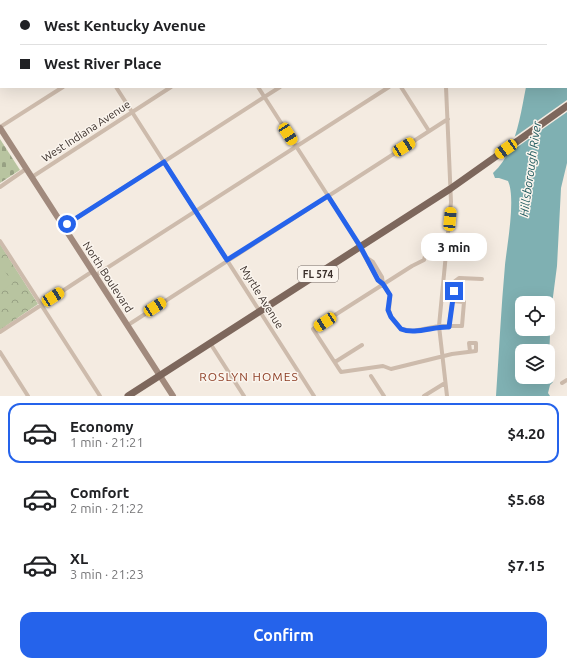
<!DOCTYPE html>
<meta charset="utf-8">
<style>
body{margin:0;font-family:Ubuntu,sans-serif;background:#f2f2f2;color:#202124;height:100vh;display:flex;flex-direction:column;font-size:15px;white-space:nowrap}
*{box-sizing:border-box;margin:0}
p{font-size:13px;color:#757577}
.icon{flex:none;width:22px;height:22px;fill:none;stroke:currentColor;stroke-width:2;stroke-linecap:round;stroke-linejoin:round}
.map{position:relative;height:396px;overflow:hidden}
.sheet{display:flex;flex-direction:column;background:#fff;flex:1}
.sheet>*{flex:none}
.hud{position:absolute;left:0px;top:0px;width:567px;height:88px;box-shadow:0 4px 16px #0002;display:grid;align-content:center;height:88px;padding:0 20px;background:#fff}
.tools{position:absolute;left:515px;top:296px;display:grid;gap:8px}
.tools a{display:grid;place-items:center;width:40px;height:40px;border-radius:8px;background:#fff;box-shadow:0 4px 16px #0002;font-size:20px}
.end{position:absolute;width:18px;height:18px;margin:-9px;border:5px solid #2563eb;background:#fff;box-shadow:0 0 0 2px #fff}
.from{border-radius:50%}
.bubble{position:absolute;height:28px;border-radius:12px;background:#fff;box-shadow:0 4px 16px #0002;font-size:13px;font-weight:600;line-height:28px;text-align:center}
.car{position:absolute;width:12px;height:24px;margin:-12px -6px;border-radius:5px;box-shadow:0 0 3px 1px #0007;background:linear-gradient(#f5c518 24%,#345 0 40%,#f5c518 0 76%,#345 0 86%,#f5c518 0)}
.hud b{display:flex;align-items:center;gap:14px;height:38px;font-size:15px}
.hud b+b{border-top:1px solid #e0e0e0}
.hud i{width:10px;height:10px;background:#202124}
ul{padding:7px 0 0;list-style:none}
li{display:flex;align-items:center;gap:12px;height:60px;margin:0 8px 6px;padding:0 12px;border:2px solid transparent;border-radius:12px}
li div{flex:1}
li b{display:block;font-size:15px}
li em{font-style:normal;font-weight:600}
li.current{border-color:#2563eb}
li>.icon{width:36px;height:36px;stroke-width:1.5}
.button{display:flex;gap:8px;margin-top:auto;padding:8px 20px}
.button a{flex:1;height:46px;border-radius:12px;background:#2563eb;color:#fff;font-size:16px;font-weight:600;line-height:46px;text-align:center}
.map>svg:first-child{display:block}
.forest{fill:url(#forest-crowns)}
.cemetery{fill:url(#cemetery-stones)}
.pitch{fill:#b8c4a0}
.water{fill:#7fb0b2;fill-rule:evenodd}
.pier{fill:#f4ebe1}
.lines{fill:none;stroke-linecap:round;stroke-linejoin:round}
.street{stroke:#cdbbac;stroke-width:4}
.secondary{stroke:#a18a7d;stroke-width:6}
.primary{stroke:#7d675c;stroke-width:7}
.route{stroke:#2563eb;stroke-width:5}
.labels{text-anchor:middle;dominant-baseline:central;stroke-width:3;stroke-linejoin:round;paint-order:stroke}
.shield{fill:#fbf5ee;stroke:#756b66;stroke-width:1}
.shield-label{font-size:10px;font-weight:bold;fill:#3b302b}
.street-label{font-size:11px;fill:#3b302b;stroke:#fbf5ee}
.water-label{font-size:12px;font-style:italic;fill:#1f5a5e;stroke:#fbf5ee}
.neighbourhood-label{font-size:12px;letter-spacing:1px;fill:#8c3b22;stroke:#fbf5ee}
</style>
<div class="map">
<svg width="567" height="396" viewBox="0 0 567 396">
<defs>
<pattern id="forest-crowns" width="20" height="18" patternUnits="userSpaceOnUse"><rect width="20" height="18" fill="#b8c4a0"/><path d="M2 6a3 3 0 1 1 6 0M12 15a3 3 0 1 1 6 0" fill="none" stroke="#97a083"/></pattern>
<pattern id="cemetery-stones" width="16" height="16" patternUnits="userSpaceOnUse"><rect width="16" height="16" fill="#b8c4a0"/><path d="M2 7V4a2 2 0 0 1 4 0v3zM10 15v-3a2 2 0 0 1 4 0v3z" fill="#97a083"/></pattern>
</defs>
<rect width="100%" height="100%" fill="#f4ebe1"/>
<path class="forest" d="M0 244 38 304 0 330Z"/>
<path class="cemetery" d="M0 139 20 170 0 183Z"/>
<path class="pitch" d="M4 270 13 283 0 292V273Z"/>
<path class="water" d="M518 0H567V163L561 188 557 266 551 312 549 358 553 382 550 385 548 393 550 396H496C499 352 501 309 505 265 507 245 516 198 508 181L499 178H495L493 173C516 152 520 117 526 87H566V1ZM522 303H548V329H522ZM522 351H548V377H522Z"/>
<path class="pier" d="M567 100V112L503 157 513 138Z"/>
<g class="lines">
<path class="street" d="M60 0 61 1
M202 0V1
M344 0 345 1
M441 0V1
M88 1 90 0
M196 1 197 0
M306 1 307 0
M413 1 415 0
M0 58 1 57
M116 87 314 396
M258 87 350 230 378 280 383 284
M401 87 429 131
M446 87 451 202 439 326 447 396
M0 127 63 87
M32 177 171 87
M0 187 26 169
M64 226 280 87
M448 238 426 252 424 260 412 266 313 329 341 372 383 366 391 369 452 354 476 351V343H469L470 351
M0 241 100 396
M367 258 373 262 382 277 383 284 390 295 389 310 391 317 401 329 413 331 439 326H462L464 302 452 301
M96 275 389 87
M128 325 448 119
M449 327 455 281 459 278 482 279
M0 332 93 271
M210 343 244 396
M0 352 28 396
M335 362 362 345
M371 376 384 396
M562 383 567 380
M424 396 445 383"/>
<path class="secondary" d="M0 128 173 396"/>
<path class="primary" d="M128 396 450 189 567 106"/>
</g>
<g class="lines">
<path class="route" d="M67 224 164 162 227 260 328 196 360 246 378 280 383 284 390 295 388 310 391 317 401 329C415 335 434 326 449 327L454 291"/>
</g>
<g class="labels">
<rect class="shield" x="298" y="266" width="40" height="16" rx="3"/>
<g class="shield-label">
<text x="318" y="274">FL 574</text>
</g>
<g class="street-label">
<text transform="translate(86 131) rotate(-33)">West Indiana Avenue</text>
<text transform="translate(108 277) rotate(57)">North Boulevard</text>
<text transform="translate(262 297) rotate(58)">Myrtle Avenue</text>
</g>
<g class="water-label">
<text transform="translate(530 169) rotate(-82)">Hillsborough River</text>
</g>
<g class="neighbourhood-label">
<text x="249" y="376">ROSLYN HOMES</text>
</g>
</g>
</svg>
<div class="tools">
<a><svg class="icon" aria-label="locate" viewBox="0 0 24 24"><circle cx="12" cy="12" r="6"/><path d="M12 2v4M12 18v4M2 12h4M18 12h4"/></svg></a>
<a><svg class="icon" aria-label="layers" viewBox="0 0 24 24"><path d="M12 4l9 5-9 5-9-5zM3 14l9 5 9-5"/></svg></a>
</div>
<i class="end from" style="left:67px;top:224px"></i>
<i class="end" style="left:454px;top:291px"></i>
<div class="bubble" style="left:421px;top:233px;width:66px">3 min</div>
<i class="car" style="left:288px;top:134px;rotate:147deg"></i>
<i class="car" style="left:404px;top:147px;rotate:58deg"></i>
<i class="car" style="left:506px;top:149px;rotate:235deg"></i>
<i class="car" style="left:450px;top:219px;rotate:5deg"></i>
<i class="car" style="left:53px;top:297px;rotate:57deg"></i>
<i class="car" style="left:155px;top:307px;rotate:57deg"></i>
<i class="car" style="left:325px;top:322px;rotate:237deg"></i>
<div class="hud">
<b><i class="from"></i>West Kentucky Avenue</b>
<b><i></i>West River Place</b>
</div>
</div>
<section class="sheet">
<ul>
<li class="current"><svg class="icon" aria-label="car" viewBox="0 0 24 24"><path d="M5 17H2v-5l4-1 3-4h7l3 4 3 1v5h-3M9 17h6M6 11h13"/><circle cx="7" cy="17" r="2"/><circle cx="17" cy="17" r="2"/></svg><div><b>Economy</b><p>1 min · 21:21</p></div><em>$4.20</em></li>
<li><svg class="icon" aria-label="car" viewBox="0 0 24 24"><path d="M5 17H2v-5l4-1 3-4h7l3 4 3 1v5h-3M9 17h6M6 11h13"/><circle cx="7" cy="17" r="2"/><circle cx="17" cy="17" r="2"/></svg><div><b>Comfort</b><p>2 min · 21:22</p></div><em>$5.68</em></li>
<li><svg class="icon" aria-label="car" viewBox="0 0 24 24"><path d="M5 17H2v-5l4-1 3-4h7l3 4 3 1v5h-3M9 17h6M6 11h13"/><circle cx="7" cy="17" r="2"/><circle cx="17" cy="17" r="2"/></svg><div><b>XL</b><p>3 min · 21:23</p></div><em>$7.15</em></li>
</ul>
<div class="button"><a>Confirm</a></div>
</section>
